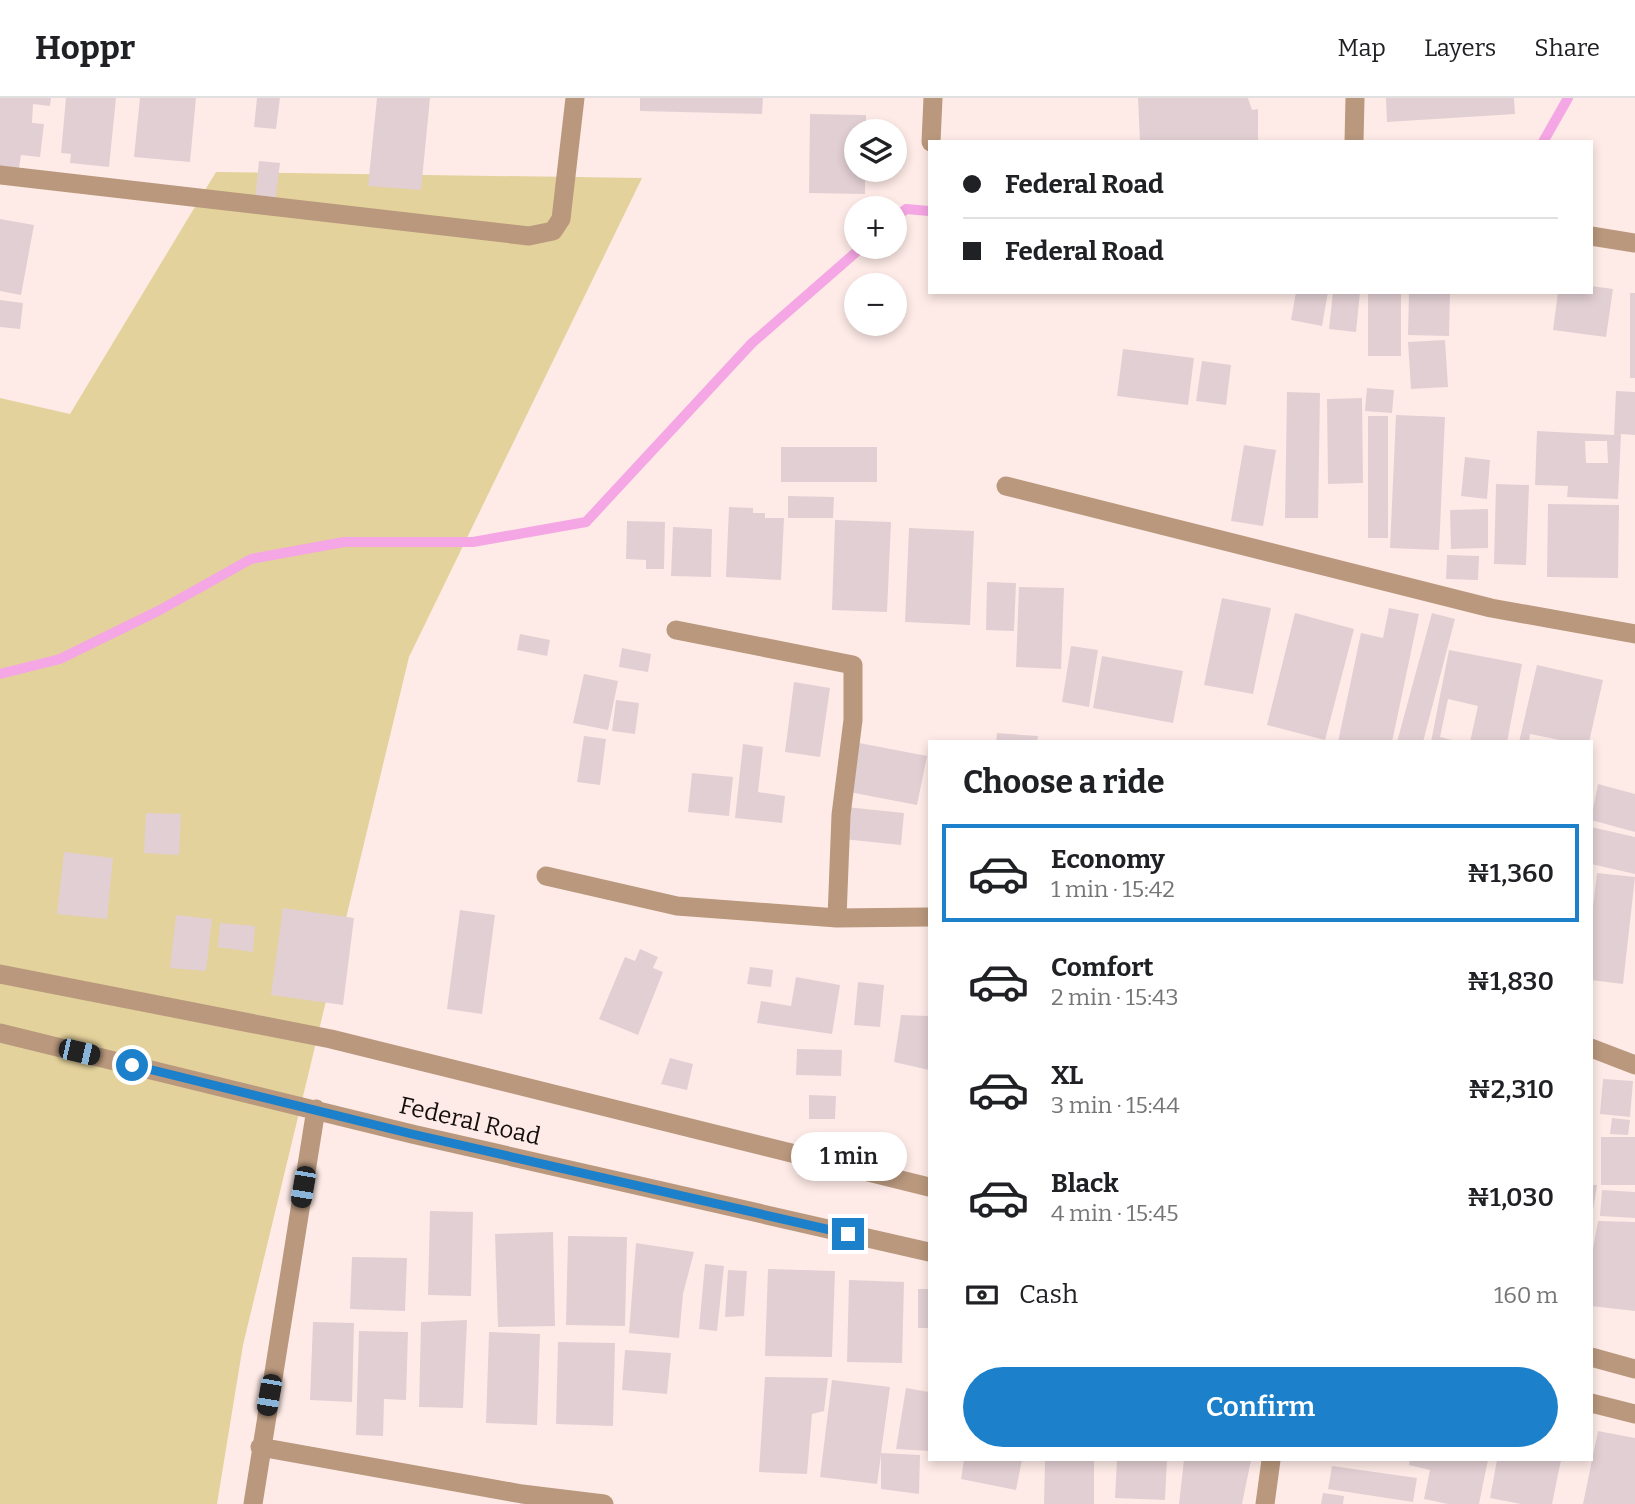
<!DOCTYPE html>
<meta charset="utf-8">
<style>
body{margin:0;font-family:Bitter,serif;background:#f6f6f6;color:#202124;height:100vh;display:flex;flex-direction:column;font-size:26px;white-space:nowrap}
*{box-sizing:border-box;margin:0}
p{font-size:23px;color:#757577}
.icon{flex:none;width:38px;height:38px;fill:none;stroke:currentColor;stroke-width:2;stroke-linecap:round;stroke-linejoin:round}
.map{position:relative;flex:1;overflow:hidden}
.sheet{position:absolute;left:928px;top:642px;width:665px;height:721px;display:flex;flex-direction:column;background:#fff;border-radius:0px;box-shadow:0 4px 10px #0003}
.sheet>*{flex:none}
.hud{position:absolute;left:928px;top:42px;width:665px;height:154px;border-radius:0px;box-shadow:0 4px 10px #0003;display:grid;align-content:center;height:154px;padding:0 35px;background:#fff}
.tools{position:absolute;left:844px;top:21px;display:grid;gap:14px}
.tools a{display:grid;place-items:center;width:63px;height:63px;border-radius:50%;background:#fff;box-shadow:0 4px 10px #0003;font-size:35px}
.end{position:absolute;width:32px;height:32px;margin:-16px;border:9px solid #1c80cb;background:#fff;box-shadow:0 0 0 4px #fff}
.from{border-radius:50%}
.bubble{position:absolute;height:49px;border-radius:24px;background:#fff;box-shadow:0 4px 10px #0003;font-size:23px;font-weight:600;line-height:49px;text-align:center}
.car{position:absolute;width:21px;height:42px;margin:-21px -10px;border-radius:9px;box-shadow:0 0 5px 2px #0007;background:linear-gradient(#222 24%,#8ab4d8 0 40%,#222 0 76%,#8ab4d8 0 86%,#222 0)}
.hud b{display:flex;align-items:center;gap:24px;height:66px;font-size:26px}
.hud b+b{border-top:2px solid #e0e0e0}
.hud i{width:18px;height:18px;background:#202124}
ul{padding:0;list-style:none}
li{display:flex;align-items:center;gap:21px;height:98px;margin:0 14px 10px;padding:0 21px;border:4px solid transparent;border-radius:0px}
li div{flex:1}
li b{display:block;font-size:26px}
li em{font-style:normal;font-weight:600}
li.active{border-color:#1c80cb}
li>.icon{width:63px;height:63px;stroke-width:1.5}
h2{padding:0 35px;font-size:32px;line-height:84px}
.pay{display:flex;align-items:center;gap:18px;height:77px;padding:0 35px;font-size:26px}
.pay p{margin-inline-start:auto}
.cta{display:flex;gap:14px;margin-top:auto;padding:14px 35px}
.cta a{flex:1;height:80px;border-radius:42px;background:#1c80cb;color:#fff;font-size:28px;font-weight:600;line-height:80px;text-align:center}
header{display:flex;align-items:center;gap:42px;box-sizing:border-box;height:98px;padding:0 35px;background:#fff;border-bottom:2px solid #e0e0e0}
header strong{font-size:33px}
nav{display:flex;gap:38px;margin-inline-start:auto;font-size:24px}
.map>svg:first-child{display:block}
.green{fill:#e4d29c}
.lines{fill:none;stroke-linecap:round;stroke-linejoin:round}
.stream{stroke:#f5a6e4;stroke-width:10}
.building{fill:#e2cfd3;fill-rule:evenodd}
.minor{stroke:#b9987d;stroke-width:19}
.route{stroke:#1c80cb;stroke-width:9}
.labels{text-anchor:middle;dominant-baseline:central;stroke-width:6;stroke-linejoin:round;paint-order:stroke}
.street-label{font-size:24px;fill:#140e0c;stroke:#feebe7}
</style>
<header>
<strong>Hoppr</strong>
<nav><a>Map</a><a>Layers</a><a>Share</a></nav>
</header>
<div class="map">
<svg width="1635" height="1406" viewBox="0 0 1635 1406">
<rect width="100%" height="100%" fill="#feebe7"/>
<path class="green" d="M216 74 642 80 409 559 243 1247 217 1406H0V300L70 316Z"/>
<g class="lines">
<path class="stream" d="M1543 44 1568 0
M894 121 906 111 929 113
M0 576 60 561 160 512 251 461 344 444H473L586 424 752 245 862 149"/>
</g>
<path class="building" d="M0 0H51L50 8 33 6 32 25 44 26 40 59 21 57 19 70 0 68Z
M66 0H116L109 69 70 65 71 56 61 55Z
M140 0H196L190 64 134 59Z
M257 0H280L276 31 254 29Z
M377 0H430L421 92 368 88Z
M640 0H763L762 16 640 13Z
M1138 0H1248L1252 12 1258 11V43L1140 44Z
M1386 0H1514L1515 16 1387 24Z
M810 16 866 17V33H856V72H865V96L809 95Z
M259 63 280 65 275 105 255 103Z
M0 121 34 127 21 197 0 193Z
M1591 188 1613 191 1606 239 1553 232 1558 194H1591Z
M1296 194H1328L1322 228 1291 222Z
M1333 194H1360L1356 234 1329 231Z
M1368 194H1401V258H1368Z
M1409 194H1450L1449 238 1408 237Z
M1630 195H1635V280H1630Z
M0 202 23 205 20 231 0 229Z
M1445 242 1448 289 1411 291 1408 244Z
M1123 251 1194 260 1188 307 1117 298Z
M1202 263 1231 267 1226 307 1196 303Z
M1367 290 1394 292 1392 315 1365 313Z
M1616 293 1635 294V337L1621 336 1618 401 1567 399 1568 388 1535 387 1537 333 1614 337ZM1585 343H1607L1608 365H1586Z
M1287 294 1320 295 1318 420H1285Z
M1362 300 1363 385 1328 386 1327 301Z
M1396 317 1445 319 1439 452 1390 450Z
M1368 318H1388V440H1368Z
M1244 347 1276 352 1263 428 1231 423Z
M781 349H877V384H781Z
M1465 359 1490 362 1487 401 1461 398Z
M1496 386 1529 387 1526 467 1494 466Z
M788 398 834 399 833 420H788Z
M1548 406 1619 407 1618 480 1547 479Z
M729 409 753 410V415H765V420H784L781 482 726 479Z
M1488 411V450L1451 451 1450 412Z
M835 422 891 424 887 514 832 512Z
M627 423 665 424 664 471H646V462L626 461Z
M673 429 712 431 711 479 671 478Z
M909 430 974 433 970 527 905 524Z
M1447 457 1479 458 1478 482 1446 481Z
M987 484 1016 485 1014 533 986 532Z
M1019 489 1064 490 1061 571 1016 569Z
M1222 500 1271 510 1253 596 1204 587Z
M1389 510 1419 516 1392 644H1338L1361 535 1383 540Z
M1295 515 1354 531 1325 642 1267 627Z
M1432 515 1455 521 1423 644H1397Z
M520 536 550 542 547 558 517 552Z
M1071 548 1098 552 1089 609 1062 604Z
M622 550 651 556 648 574 619 569Z
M1449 552 1522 566 1507 644H1470L1478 608 1448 601 1440 639 1460 644H1431Z
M1102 558 1183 573 1173 625 1093 610Z
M1537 567 1603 582 1589 644H1570L1530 636 1529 644H1519Z
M584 576 618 583 608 632 573 625Z
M794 584 830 590 820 659 785 654Z
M616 602 639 605 635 636 612 633Z
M997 635 1038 638 1037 644H996Z
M584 638 606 641 600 687 577 684Z
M859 645 927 658 917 707 849 694Z
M743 646 763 649 758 694 785 698 782 725 735 720Z
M692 675 733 679 729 718 688 714Z
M1598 686 1635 696V734L1591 722Z
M846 709 904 715 901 747 843 741Z
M146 715 181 716 179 757 144 755Z
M1591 729 1635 739V776L1591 766Z
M64 754 113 760 107 821 57 816Z
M1597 775 1635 779 1623 886 1591 882V826Z
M283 810 354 820 343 907 271 897Z
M460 812 495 817 482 916 447 911Z
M176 817 212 821 206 873 170 870Z
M220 825 255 828 253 854 218 849Z
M640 851 658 859 653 870 663 874 638 937 599 921 625 859 635 863Z
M750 869 773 872 771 889 747 886Z
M796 879 840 887 832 936 757 925 761 903 791 908Z
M858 884 884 887 880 929 854 927Z
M901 917 929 918V972L894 964Z
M797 951 842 952 841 978 796 977Z
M670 960 693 966 687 992 661 986Z
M1603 981 1633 983 1630 1019 1600 1016Z
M809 997 836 998 835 1021H809Z
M1612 1020 1630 1022 1628 1037 1610 1036Z
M1601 1039H1635V1087H1601Z
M1591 1087H1597L1592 1118H1591Z
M1602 1092 1635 1094V1120L1600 1118Z
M430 1113 473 1114 471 1198 428 1197Z
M1598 1123 1635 1124V1213L1591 1208V1162Z
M553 1134 555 1228 498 1229 495 1136Z
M568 1138 627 1139 625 1228 566 1227Z
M636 1145 694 1154 683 1196 679 1240 629 1235Z
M352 1159 407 1160 405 1213 350 1211Z
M705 1166 724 1168 717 1233 699 1231Z
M768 1171 835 1173 832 1259 765 1258Z
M728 1172 747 1173 744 1218 725 1219Z
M849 1182 904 1184 902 1265 847 1264Z
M918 1191H929V1230H918Z
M467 1222 463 1310 419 1309 421 1224Z
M313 1224 354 1225 352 1304 310 1302Z
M359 1233 408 1234 406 1302 384 1301 383 1338 356 1337Z
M489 1234 540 1236 537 1327 486 1325Z
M558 1244 615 1245 613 1328 556 1326Z
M625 1252 671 1255 667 1296 622 1292Z
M765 1279 828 1280 824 1313 812 1316 807 1376 759 1374Z
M832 1282 890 1289 881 1355 920 1357 919 1396 881 1391V1357L877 1386 820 1379Z
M906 1290 929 1294V1353L896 1351Z
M1598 1333 1635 1340V1406H1583Z
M964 1362H1022L1016 1392 961 1381Z
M1045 1362H1094V1406H1044Z
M1117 1362H1167L1165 1402 1115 1400Z
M1184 1362H1251L1242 1406H1179Z
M1410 1362H1488L1479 1406H1448L1424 1401 1430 1372 1409 1367Z
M1497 1362H1561L1552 1406H1521L1490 1400Z
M1332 1368 1417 1380 1413 1404 1328 1391Z
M1323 1395 1344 1398 1343 1406H1321Z"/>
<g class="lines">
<path class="minor" d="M931 44 933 0
M1354 44 1355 0
M0 77 529 138 553 133 561 121 575 0
M1591 138 1635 145
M1006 388 1491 510 1635 536
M676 532 853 567V622L841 717 837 820
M546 778 677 808 837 820 929 819
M0 876 331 941 929 1089
M0 935 412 1036 929 1154
M1591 950 1635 967
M1591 1259 1635 1271
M1591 1305 1635 1316
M260 1349 522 1396 604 1406
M253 1406 316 1011
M1265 1406 1271 1362"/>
</g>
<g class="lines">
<path class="route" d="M132 967 412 1036 848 1136"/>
</g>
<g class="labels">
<g class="street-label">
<text transform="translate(470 1023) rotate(13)">Federal Road</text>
</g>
</g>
</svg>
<div class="tools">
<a><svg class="icon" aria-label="layers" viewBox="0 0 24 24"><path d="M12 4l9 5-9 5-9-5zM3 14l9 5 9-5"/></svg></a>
<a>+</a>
<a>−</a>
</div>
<i class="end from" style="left:132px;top:967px"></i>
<i class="end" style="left:848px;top:1136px"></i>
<div class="bubble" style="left:791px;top:1034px;width:116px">1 min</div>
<i class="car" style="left:79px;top:954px;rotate:103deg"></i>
<i class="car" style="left:303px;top:1089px;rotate:190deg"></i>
<i class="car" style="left:269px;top:1297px;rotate:190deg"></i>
<div class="hud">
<b><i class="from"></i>Federal Road</b>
<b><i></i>Federal Road</b>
</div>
<section class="sheet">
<h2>Choose a ride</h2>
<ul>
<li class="active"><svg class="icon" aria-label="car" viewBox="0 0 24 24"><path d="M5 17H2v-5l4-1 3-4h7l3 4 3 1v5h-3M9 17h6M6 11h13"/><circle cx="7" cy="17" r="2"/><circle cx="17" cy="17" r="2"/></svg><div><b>Economy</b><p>1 min · 15:42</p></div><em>₦1,360</em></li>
<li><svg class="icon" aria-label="car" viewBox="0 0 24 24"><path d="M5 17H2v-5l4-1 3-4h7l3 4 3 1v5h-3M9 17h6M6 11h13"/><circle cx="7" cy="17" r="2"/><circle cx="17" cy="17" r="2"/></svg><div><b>Comfort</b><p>2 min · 15:43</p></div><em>₦1,830</em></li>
<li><svg class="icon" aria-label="car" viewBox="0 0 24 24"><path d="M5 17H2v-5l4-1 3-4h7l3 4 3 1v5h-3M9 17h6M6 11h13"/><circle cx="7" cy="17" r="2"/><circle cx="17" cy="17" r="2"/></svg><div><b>XL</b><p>3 min · 15:44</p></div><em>₦2,310</em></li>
<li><svg class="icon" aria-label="car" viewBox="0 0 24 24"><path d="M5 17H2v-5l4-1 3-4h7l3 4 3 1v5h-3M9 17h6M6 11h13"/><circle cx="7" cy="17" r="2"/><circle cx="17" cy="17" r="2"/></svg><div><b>Black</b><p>4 min · 15:45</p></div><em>₦1,030</em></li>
</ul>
<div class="pay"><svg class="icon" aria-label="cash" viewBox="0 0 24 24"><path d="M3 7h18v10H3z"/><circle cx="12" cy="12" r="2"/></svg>Cash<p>160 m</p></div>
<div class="cta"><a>Confirm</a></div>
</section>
</div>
